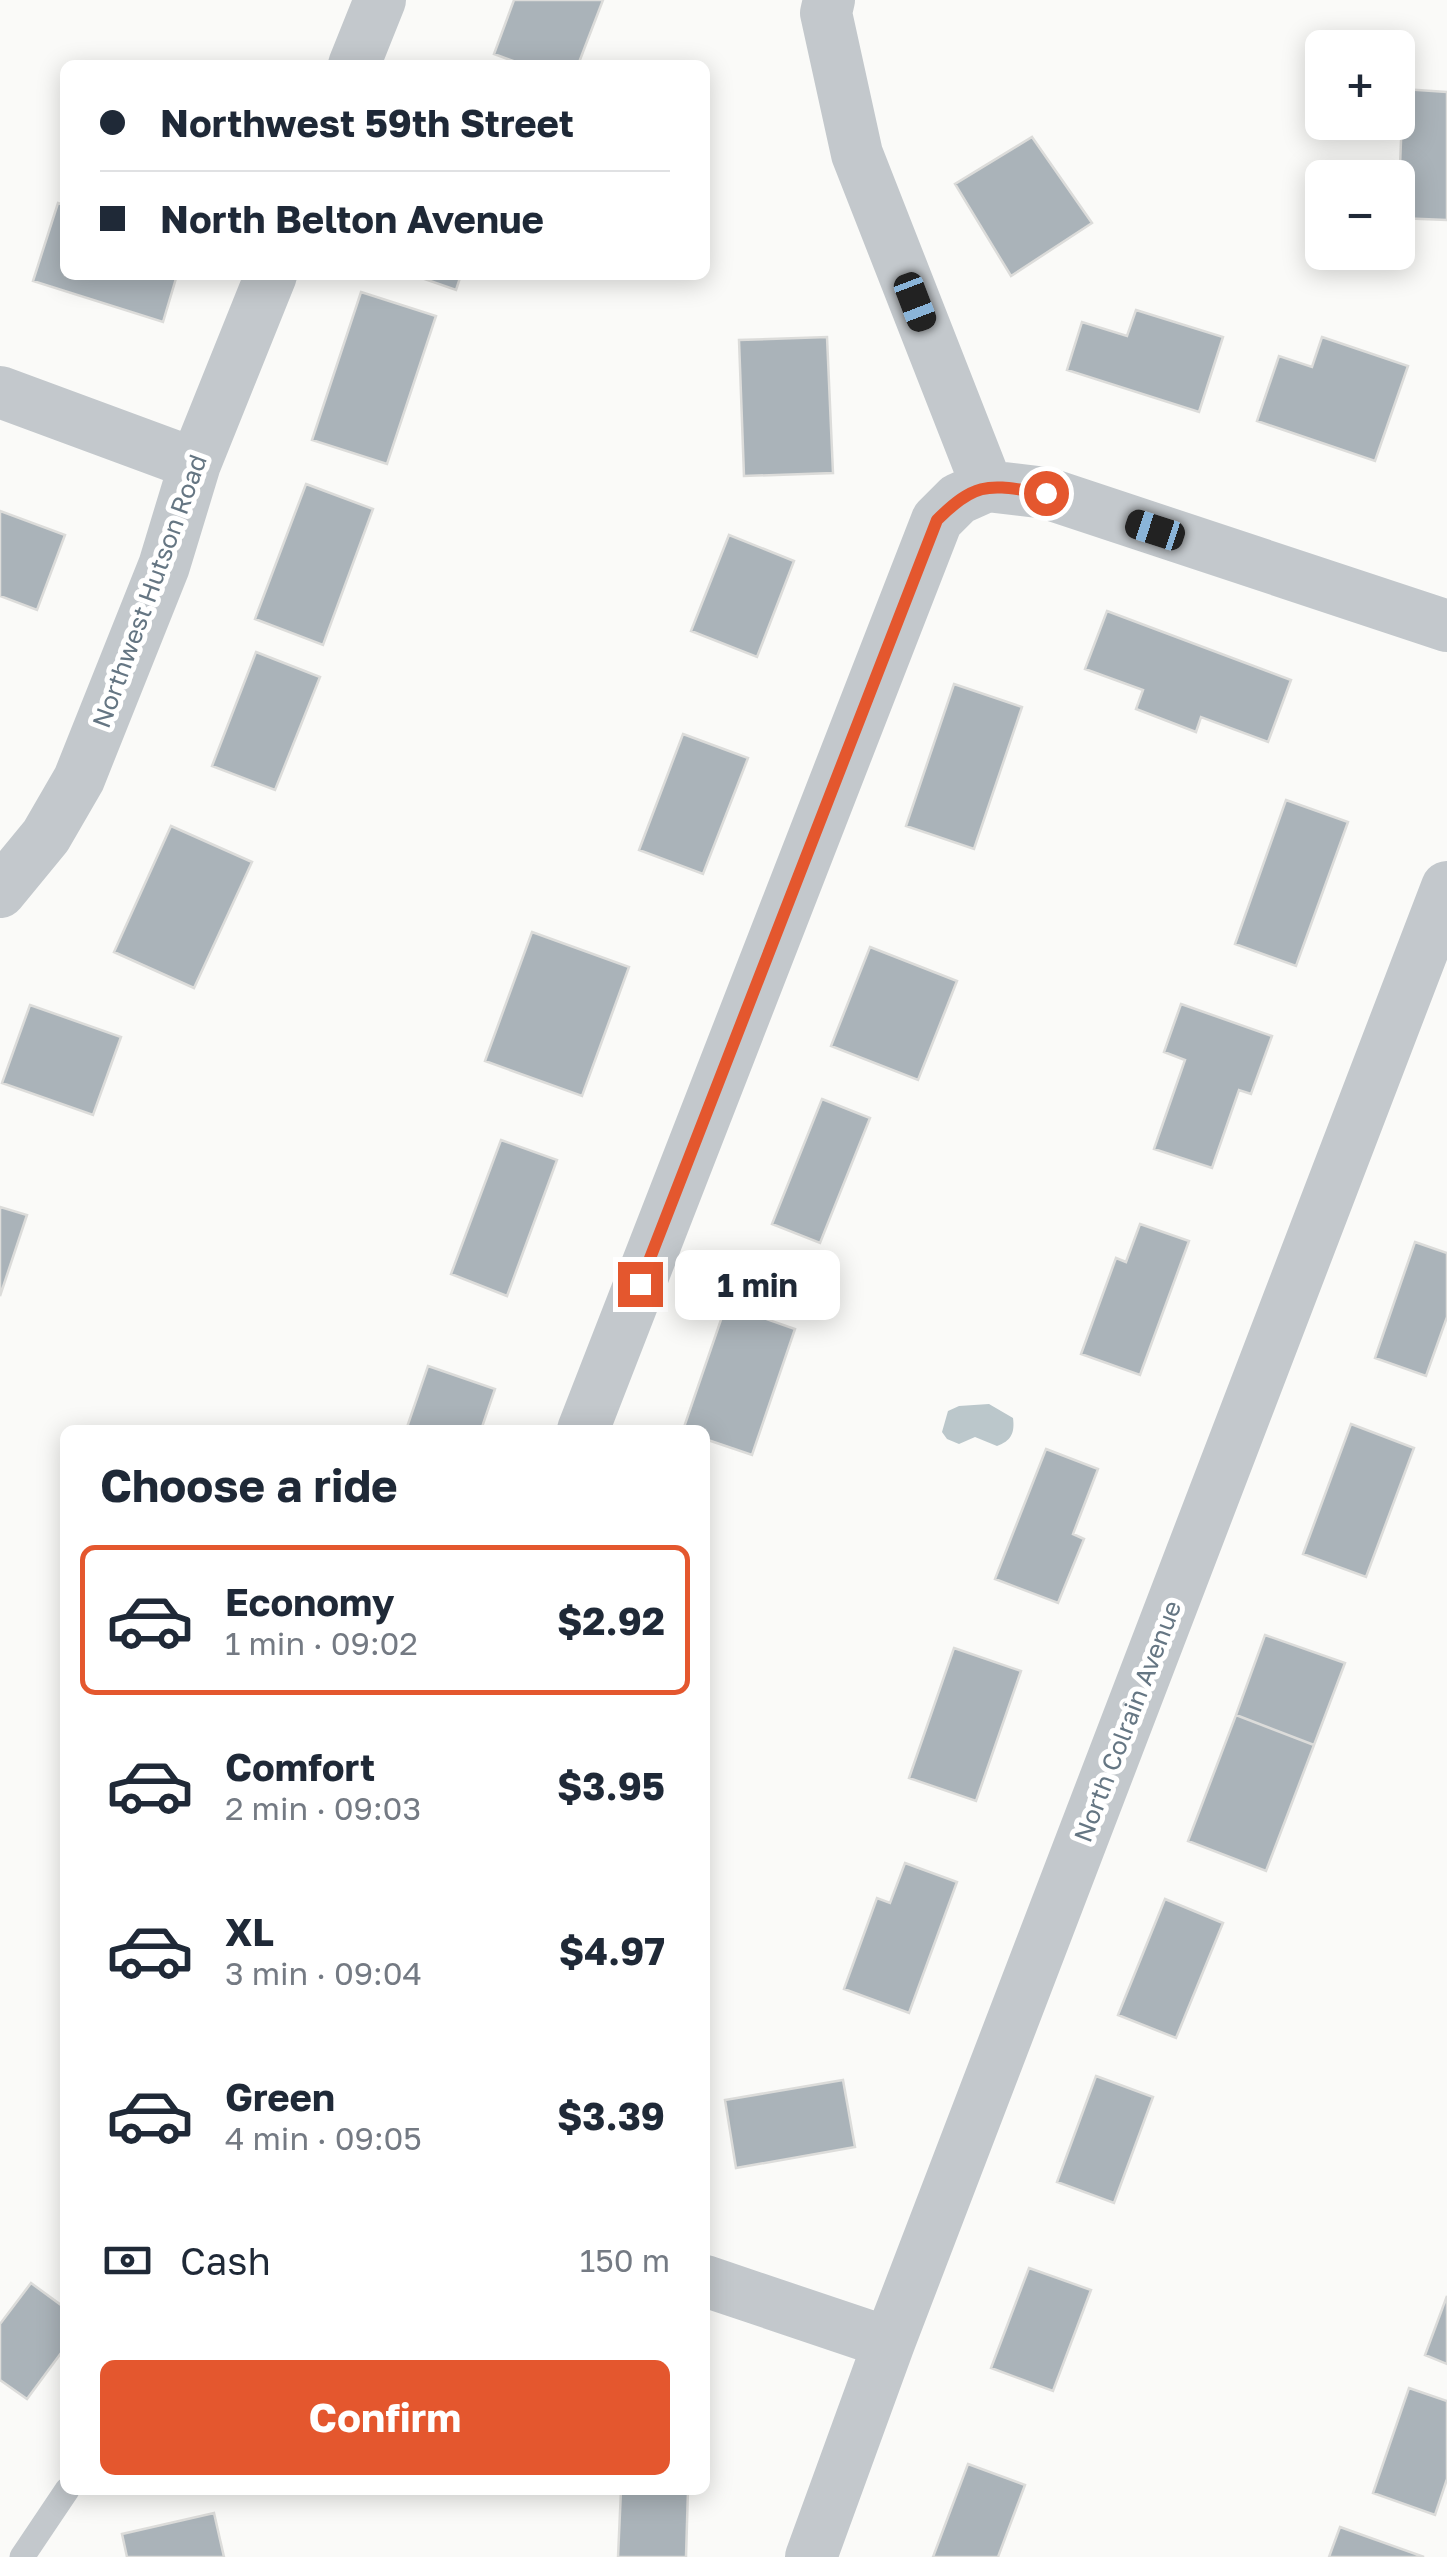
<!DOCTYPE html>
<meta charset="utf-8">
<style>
body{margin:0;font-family:"Golos Text",sans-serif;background:#f6f6f7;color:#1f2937;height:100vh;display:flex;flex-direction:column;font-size:38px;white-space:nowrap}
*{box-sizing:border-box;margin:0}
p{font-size:32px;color:#747a83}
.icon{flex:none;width:55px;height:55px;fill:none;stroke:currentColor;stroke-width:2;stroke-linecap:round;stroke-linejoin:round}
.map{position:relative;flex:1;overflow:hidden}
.panel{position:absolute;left:60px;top:1425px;width:650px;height:1070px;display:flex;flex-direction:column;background:#fff;border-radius:15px;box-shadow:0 5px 25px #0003}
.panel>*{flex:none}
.top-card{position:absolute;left:60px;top:60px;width:650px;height:220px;border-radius:15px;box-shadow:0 5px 25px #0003;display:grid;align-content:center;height:220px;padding:0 40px;background:#fff}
.controls{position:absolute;left:1305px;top:30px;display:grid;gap:20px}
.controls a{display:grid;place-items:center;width:110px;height:110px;border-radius:15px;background:#fff;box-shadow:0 5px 25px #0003;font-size:50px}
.end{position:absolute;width:45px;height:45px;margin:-22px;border:12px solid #e4572e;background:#fff;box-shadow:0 0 0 5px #fff}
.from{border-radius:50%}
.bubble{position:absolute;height:70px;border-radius:15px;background:#fff;box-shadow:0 5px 25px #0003;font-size:32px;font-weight:700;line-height:70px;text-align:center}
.car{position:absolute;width:30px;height:60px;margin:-30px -15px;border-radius:12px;box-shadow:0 0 8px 2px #0007;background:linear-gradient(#222 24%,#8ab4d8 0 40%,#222 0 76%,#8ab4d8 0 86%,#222 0)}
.top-card b{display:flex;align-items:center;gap:35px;height:95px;font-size:38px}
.top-card b+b{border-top:2px solid #e0e1e3}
.top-card i{width:25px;height:25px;background:#1f2937}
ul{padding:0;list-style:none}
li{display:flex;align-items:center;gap:30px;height:150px;margin:0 20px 15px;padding:0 20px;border:5px solid transparent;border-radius:15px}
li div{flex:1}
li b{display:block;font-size:38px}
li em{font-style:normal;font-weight:700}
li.selected{border-color:#e4572e}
li>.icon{width:90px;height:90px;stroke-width:1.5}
h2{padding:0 40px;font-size:45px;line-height:120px}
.pay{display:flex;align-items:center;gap:25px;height:110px;padding:0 40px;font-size:38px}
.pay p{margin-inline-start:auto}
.button{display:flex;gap:20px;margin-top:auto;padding:20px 40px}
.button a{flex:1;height:115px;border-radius:15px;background:#e4572e;color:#fff;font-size:40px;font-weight:700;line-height:115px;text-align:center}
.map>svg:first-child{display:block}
.water{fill:#bbc7cb}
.building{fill:#aab3b9;stroke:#dcdcda;stroke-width:2.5}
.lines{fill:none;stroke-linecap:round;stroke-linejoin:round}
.service{stroke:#c3c8cc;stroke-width:25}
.minor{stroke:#c3c8cc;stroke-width:52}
.route{stroke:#e4572e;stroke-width:12}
.labels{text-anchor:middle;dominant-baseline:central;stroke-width:10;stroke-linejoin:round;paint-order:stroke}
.street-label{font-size:25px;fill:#657683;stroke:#fff}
</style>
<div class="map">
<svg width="1447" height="2557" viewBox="0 0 1447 2557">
<rect width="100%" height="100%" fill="#fafaf8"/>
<path class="water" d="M989 1404 1013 1418C1015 1433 1011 1441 997 1446L975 1437 959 1444 947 1439 942 1432 948 1411 959 1406Z"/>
<path class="building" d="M514 0H603L578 65H524L494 54Z
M1403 89 1447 92V220L1398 218Z
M1032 137 1092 223 1011 276 955 184Z
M58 203 65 205V275H177L163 322 33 281Z
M413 275H461L456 290Z
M361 292 436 316 387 464 312 440Z
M1136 310 1223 337 1199 412 1067 370 1082 322 1127 336Z
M827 337 833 473 744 476 739 340Z
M1322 337 1408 366 1375 461 1257 421 1279 356 1312 367Z
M306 484 373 509 323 645 255 619Z
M0 511 65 535 37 610 0 596Z
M729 535 794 561 757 657 691 631Z
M1107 611 1291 680 1268 742 1201 717 1196 732 1136 709 1143 690 1085 669Z
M256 652 320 677 275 790 212 766Z
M954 684 1022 707 974 849 906 826Z
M683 734 748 758 703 874 639 850Z
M1286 800 1348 822 1296 966 1235 944Z
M171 826 252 862 194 988 114 952Z
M532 932 629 967 582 1096 485 1061Z
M870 947 957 981 918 1080 831 1046Z
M1181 1004 1272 1036 1251 1094 1239 1090 1212 1168 1154 1149 1185 1060 1164 1052Z
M30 1005 121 1037 93 1115 2 1083Z
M822 1099 870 1118 820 1243 772 1224Z
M501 1140 557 1160 507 1296 451 1274Z
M0 1207 27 1215 0 1296Z
M1140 1224 1189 1241 1140 1375 1081 1354 1116 1258 1126 1262Z
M1415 1242 1447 1253V1317L1426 1376 1375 1358Z
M726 1305 795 1329 752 1455 705 1439V1430H683Z
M428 1366 495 1389 481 1430H406Z
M1351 1424 1414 1448 1366 1577 1303 1554Z
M1046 1449 1098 1469 1073 1534 1084 1539 1058 1603 995 1579Z
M1265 1635 1345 1663 1314 1745 1236 1715Z
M954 1648 1021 1671 976 1801 909 1778Z
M1236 1715 1314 1745 1266 1871 1188 1841Z
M905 1863 957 1882 909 2013 844 1989 877 1898 890 1903Z
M1165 1899 1223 1923 1176 2038 1118 2015Z
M1096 2076 1153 2097 1114 2203 1057 2182Z
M843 2080 855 2147 736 2168 725 2100Z
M1029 2268 1091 2290 1053 2391 991 2368Z
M31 2283 65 2308V2355L61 2353 27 2399 0 2380V2324Z
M1447 2296V2364L1425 2355Z
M1409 2388 1447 2401V2479L1435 2515 1373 2493Z
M968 2464 1025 2485 998 2557H933Z
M621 2490H688L686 2557H618Z
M214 2513 224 2557H127L122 2534Z
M1340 2527 1424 2557H1329Z"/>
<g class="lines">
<path class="service" d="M22 2557 67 2490"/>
<path class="minor" d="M829 0 826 13 857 154 987 486
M354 65 380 0
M0 392 195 464
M987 486 1046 493 1447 626
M0 892 46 836 79 779 164 566 195 464 271 275
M583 1430 937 520 958 499 987 486
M705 2281 889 2343
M811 2557 889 2343 1447 887"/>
</g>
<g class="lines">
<path class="route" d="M640 1284 937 520C979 478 991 486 1046 493"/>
</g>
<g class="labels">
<g class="street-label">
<text transform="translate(149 591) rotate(-70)">Northwest Hutson Road</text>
<text transform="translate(1127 1721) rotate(-69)">North Colrain Avenue</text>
</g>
</g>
</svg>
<div class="controls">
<a>+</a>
<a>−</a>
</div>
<i class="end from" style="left:1046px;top:493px"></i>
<i class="end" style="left:640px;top:1284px"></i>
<div class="bubble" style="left:675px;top:1250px;width:165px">1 min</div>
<i class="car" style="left:915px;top:302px;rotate:159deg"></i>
<i class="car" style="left:1155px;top:530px;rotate:288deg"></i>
<div class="top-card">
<b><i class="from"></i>Northwest 59th Street</b>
<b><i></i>North Belton Avenue</b>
</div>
<section class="panel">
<h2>Choose a ride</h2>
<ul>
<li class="selected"><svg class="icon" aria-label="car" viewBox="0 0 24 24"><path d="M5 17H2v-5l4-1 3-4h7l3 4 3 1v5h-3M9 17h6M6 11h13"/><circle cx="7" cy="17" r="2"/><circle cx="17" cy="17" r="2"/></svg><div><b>Economy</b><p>1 min · 09:02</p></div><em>$2.92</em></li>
<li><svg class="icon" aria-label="car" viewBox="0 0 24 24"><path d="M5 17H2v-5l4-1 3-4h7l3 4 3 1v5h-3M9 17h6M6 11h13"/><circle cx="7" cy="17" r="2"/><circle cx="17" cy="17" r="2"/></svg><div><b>Comfort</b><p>2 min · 09:03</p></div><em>$3.95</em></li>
<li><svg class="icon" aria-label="car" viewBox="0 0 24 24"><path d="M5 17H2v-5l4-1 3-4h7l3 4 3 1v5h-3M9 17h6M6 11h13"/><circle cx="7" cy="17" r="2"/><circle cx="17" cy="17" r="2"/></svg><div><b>XL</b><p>3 min · 09:04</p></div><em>$4.97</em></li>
<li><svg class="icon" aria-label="car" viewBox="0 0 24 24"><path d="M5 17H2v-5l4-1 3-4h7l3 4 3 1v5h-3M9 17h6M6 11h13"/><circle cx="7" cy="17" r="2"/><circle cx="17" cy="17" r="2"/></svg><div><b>Green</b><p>4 min · 09:05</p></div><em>$3.39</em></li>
</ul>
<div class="pay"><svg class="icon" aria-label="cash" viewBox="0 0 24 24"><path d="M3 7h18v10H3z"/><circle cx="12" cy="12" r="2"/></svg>Cash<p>150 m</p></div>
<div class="button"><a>Confirm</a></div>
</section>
</div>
